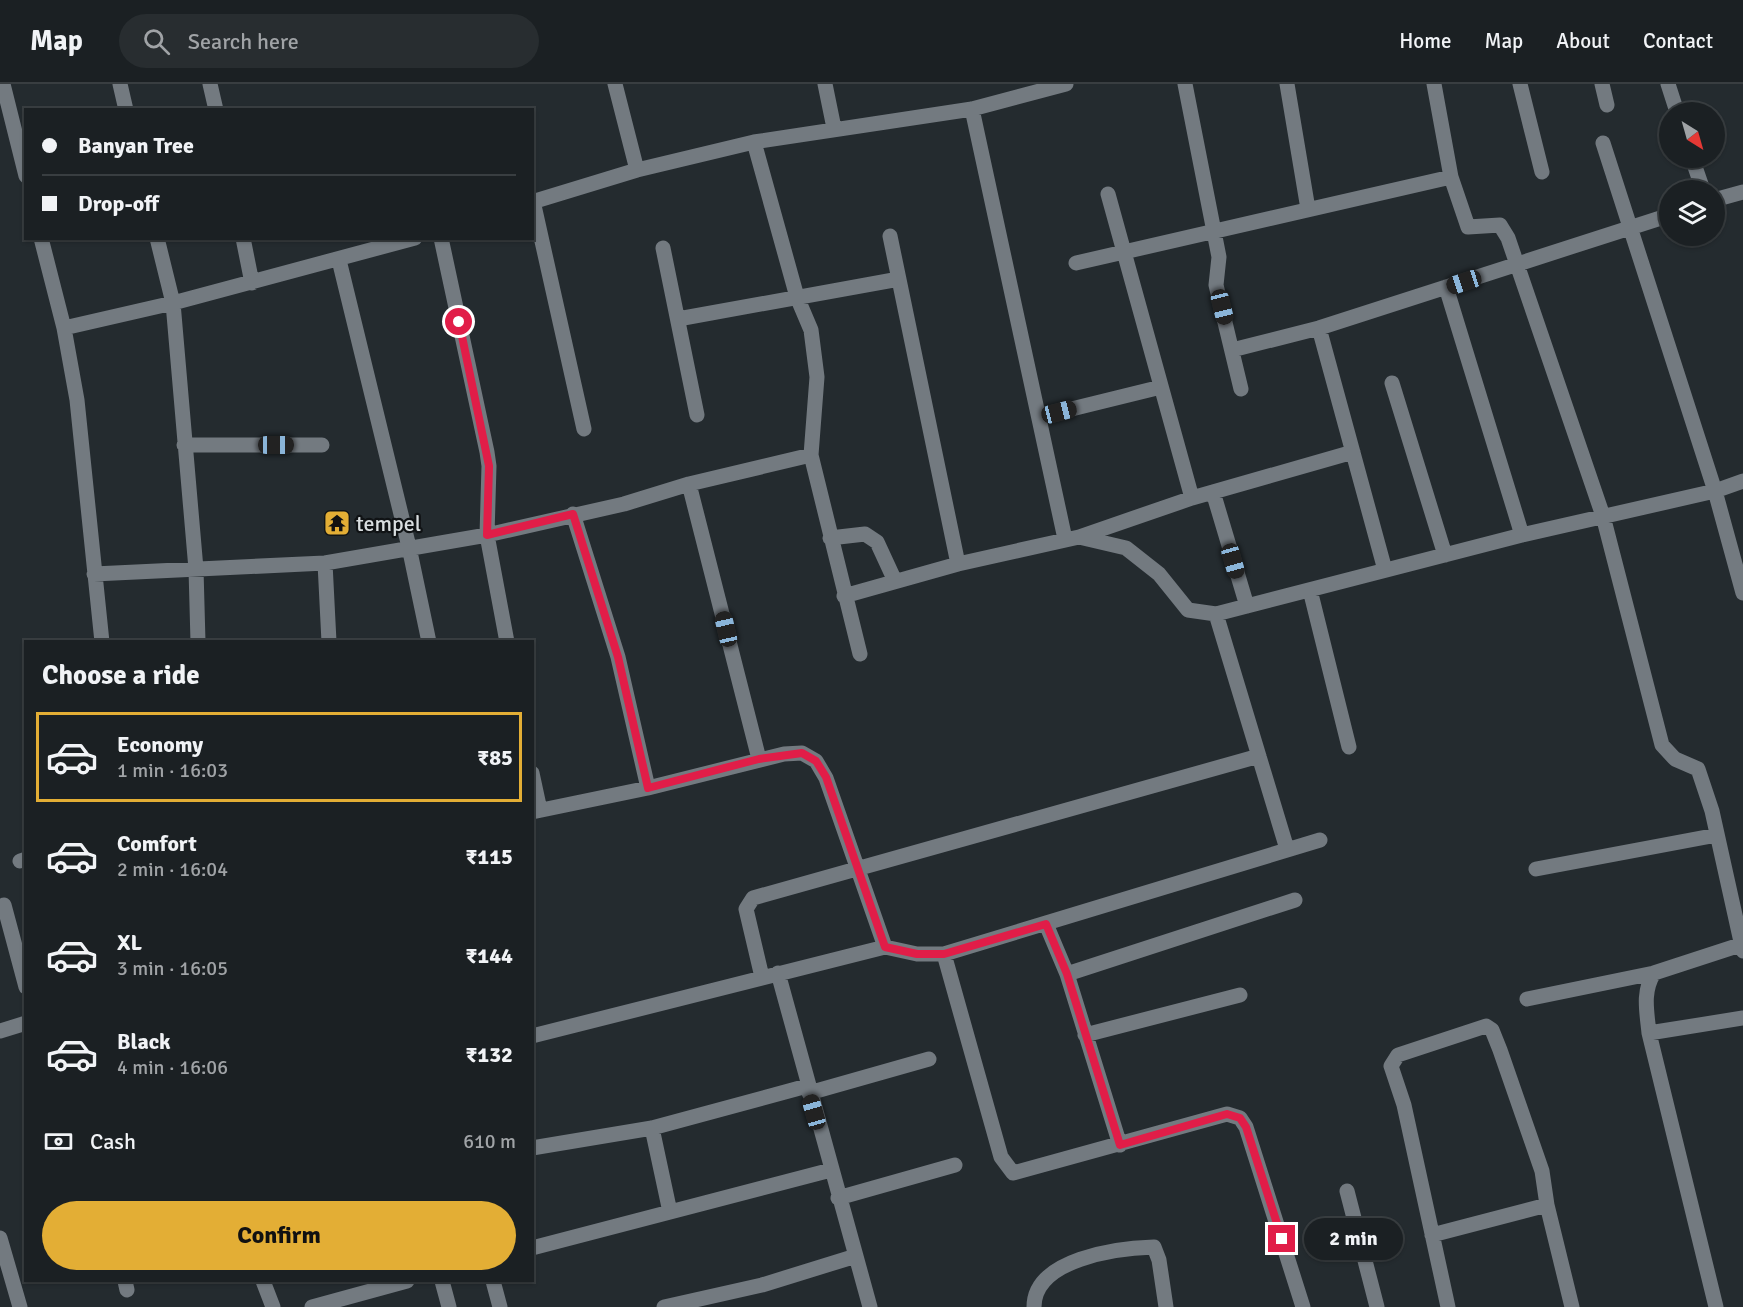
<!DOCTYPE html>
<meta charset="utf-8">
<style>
body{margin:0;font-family:Signika,sans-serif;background:#282d30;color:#f1f3f6;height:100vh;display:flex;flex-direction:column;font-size:22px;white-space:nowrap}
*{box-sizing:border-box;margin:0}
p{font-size:20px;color:#a0a3a6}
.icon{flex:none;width:33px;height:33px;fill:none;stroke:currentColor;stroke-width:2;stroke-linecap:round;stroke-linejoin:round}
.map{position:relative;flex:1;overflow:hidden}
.drawer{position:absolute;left:24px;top:556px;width:510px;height:642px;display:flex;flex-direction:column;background:#1b2023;border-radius:0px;box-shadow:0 2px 4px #0004,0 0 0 2px #393e41}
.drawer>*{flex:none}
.guide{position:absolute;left:24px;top:24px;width:510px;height:132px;border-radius:0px;box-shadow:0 2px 4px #0004,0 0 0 2px #393e41;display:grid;align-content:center;height:132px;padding:0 18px;background:#1b2023}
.needle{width:39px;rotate:143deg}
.tools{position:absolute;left:1659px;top:18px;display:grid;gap:12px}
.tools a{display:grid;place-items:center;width:66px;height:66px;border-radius:50%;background:#1b2023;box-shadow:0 2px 4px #0004,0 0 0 2px #393e41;font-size:30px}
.end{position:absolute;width:27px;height:27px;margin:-14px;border:8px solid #e11d48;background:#fff;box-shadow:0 0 0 3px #fff}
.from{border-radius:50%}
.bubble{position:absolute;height:42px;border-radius:21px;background:#1b2023;box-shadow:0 2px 4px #0004,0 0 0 2px #393e41;font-size:20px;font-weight:700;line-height:42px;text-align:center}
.car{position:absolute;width:18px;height:36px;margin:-18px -9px;border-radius:8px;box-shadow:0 0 4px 2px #0007;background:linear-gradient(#222 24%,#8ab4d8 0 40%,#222 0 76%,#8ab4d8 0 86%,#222 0)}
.guide b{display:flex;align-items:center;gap:21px;height:57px;font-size:22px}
.guide b+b{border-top:2px solid #393e41}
.guide i{width:15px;height:15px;background:#f1f3f6}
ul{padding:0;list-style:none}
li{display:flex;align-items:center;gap:18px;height:90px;margin:0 12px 9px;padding:0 6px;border:3px solid transparent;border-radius:0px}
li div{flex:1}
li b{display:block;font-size:22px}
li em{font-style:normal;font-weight:700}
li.active{border-color:#e3ae35}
li>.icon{width:54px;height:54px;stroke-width:1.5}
h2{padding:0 18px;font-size:27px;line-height:72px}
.pay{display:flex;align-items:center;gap:15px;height:66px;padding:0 18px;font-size:22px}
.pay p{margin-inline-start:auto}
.action{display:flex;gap:12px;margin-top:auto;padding:12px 18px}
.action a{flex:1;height:69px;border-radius:36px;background:#e3ae35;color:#111;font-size:24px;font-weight:700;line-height:69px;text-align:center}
header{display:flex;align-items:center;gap:36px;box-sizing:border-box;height:84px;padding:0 30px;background:#1b2023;border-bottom:2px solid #393e41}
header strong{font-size:28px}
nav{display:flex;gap:33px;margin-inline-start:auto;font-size:21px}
.search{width:420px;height:54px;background:#282d30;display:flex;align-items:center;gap:15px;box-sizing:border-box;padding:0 21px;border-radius:33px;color:#a0a3a6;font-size:22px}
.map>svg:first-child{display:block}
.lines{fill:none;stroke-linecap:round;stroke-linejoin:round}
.minor{stroke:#737a80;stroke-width:15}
.route{stroke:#e11d48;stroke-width:8}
.labels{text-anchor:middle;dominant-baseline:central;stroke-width:4.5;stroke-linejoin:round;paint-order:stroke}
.poi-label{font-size:22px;fill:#d9dee0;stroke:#101315;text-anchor:start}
</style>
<header>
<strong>Map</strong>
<div class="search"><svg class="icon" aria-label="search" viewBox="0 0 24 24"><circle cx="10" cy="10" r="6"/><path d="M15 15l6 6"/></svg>Search here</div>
<nav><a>Home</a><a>Map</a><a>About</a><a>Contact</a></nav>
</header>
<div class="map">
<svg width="1743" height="1223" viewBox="0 0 1743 1223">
<rect width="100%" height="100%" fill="#242b2f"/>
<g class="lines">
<path class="minor" d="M3 0 26 92
M120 0 126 26
M210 0 216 26
M615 0 637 86
M825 0 834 44
M1185 0 1219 173 1216 201 1241 305
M1287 0 1308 125
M1434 0 1451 93 1468 143 1500 141 1508 154 1603 432 1662 661 1675 675 1698 685 1712 727 1743 867
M1520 0 1542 88
M1602 0 1607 21
M1668 0 1677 28
M972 25 1065 455
M754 58 797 213 811 246 817 293 811 371 860 570
M1603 59 1715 407 1743 509
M1692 74 1703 106
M1108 110 1192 414
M1714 116 1743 108
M533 117 584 345
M532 118 637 86 754 58 972 25 1066 0
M890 152 958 480
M41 154 64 244 77 316 102 558
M157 154 173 219 196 485 198 558
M243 154 252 199
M441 154 487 368 489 382 487 451 507 558
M663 164 697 331
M339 176 409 463 429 558
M1076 179 1451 93
M1446 203 1522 451
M678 235 899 195
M64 244 173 219 415 154
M1319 244 1385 486
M1232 266 1319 244 1670 131
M1392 299 1445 471
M1039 333 1161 303
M184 361H322
M689 400 759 675
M1213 408 1247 522
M573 430 618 573 648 704
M1079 453 1126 464 1159 490 1188 526 1216 530 1522 451 1715 407 1743 397
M830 454 865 450 877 458 895 497
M325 479 329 558
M94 490 325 479 487 451 624 420 689 400 811 371
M1310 506 1349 663
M844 512 958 480 1079 453 1192 414 1353 368
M1216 530 1287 765
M532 689 540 726
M532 728 648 704 784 670 802 669 816 677 826 694 885 863
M20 777 26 775
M1536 785 1717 751
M4 821 26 903
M1046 840 1067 890 1120 1061
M944 870 1001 1073 1013 1089 1227 1030 1240 1034 1246 1043 1303 1223
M778 889 870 1223
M1067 890 1295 816
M762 893 746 825 753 814 1259 672
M1527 915 1654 889
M0 947 26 939
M1649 949 1743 934
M1085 951 1240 911
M532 952 885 863 917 870H944L1320 756
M809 1009 929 975
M652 1044 670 1128
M532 1064 652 1044 807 1002
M1347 1107 1377 1223
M838 1114 955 1081
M1432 1151 1547 1121
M0 1154 20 1223
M532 1164 831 1086
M125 1197 127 1206
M263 1197 273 1223
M442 1197 449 1223
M493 1197 500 1223
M312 1223 407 1197
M664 1223 762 1201 856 1172
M1034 1223C1034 1175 1117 1164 1154 1163L1159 1176 1166 1223
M1448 1223 1404 1021 1391 982 1398 971 1486 942 1492 946 1500 966 1542 1087 1547 1121 1572 1223
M1716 1223 1649 949C1647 928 1642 908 1654 889L1743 860"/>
</g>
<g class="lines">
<path class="route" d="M459 238 489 382 487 451 573 430 618 573 648 704 759 675 802 669 816 677 826 693 885 863 917 870H944L1046 840 1067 890 1120 1061 1227 1030 1240 1034 1246 1043 1282 1155"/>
</g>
<defs>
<symbol id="temple-square" viewBox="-11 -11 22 22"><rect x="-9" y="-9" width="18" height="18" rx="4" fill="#e3ae35" stroke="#101315"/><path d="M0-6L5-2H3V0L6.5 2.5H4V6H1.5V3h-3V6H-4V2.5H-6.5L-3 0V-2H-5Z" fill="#111"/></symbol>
</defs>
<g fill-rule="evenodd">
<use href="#temple-square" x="322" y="424" width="30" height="30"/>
</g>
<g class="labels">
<g class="poi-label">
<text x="356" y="439">tempel</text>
</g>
</g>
</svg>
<div class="tools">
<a><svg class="needle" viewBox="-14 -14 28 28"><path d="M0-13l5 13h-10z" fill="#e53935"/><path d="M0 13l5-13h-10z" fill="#a0a3a6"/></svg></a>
<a><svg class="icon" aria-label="layers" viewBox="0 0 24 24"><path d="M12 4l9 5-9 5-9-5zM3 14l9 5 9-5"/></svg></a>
</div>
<i class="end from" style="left:459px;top:238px"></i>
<i class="end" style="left:1282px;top:1155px"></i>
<div class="bubble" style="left:1304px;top:1134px;width:99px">2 min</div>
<i class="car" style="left:1464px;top:198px;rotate:252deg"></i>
<i class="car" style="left:1222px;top:223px;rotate:166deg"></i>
<i class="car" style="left:1059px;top:328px;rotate:76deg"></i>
<i class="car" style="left:276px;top:361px;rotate:90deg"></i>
<i class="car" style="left:1233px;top:477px;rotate:164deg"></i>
<i class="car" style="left:726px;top:545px;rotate:347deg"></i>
<i class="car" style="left:814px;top:1028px;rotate:344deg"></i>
<div class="guide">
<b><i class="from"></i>Banyan Tree</b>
<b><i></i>Drop-off</b>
</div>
<section class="drawer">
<h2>Choose a ride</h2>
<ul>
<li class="active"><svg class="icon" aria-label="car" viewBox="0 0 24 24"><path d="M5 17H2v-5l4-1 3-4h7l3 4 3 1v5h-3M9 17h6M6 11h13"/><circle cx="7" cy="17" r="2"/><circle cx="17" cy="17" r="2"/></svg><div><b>Economy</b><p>1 min · 16:03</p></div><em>₹85</em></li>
<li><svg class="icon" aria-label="car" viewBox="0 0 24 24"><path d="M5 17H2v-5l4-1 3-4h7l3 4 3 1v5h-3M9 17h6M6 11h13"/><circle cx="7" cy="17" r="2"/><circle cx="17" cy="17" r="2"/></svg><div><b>Comfort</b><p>2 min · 16:04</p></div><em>₹115</em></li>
<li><svg class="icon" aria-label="car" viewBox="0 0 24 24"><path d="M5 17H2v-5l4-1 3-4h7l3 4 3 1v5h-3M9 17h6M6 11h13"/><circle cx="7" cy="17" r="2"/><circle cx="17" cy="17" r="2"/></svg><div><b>XL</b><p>3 min · 16:05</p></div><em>₹144</em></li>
<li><svg class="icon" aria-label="car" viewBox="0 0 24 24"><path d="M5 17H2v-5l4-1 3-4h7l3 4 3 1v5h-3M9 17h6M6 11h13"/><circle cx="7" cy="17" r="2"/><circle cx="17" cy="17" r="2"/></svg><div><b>Black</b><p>4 min · 16:06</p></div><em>₹132</em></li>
</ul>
<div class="pay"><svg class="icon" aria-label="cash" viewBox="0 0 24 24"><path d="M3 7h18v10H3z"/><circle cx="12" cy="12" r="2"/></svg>Cash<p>610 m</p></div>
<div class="action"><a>Confirm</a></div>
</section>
</div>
